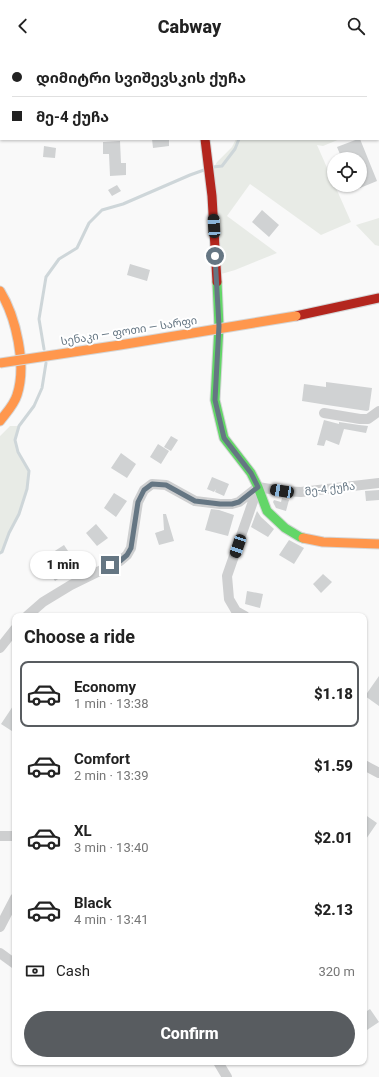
<!DOCTYPE html>
<meta charset="utf-8">
<style>
body{margin:0;font-family:Roboto,"Noto Sans Georgian",sans-serif;background:#f2f2f2;color:#222;height:100vh;display:flex;flex-direction:column;font-size:15px;white-space:nowrap}
*{box-sizing:border-box;margin:0}
p{font-size:13px;color:#767676}
.icon{flex:none;width:22px;height:22px;fill:none;stroke:currentColor;stroke-width:2;stroke-linecap:round;stroke-linejoin:round}
.map{position:relative;flex:1;overflow:hidden}
.side{position:absolute;left:12px;top:561px;width:355px;height:452px;display:flex;flex-direction:column;background:#fff;border-radius:8px;box-shadow:0 1px 3px #0004}
.side>*{flex:none}
.banner{position:absolute;left:0px;top:0px;width:379px;height:88px;box-shadow:0 1px 3px #0004;display:grid;align-content:center;height:88px;padding:0 12px;background:#fff}
.buttons{position:absolute;left:327px;top:100px;display:grid;gap:8px}
.buttons a{display:grid;place-items:center;width:40px;height:40px;border-radius:50%;background:#fff;box-shadow:0 1px 3px #0004;font-size:20px}
.end{position:absolute;width:18px;height:18px;margin:-9px;border:5px solid #657683;background:#fff;box-shadow:0 0 0 2px #fff}
.from{border-radius:50%}
.bubble{position:absolute;height:28px;border-radius:14px;background:#fff;box-shadow:0 1px 3px #0004;font-size:13px;font-weight:800;line-height:28px;text-align:center}
.car{position:absolute;width:12px;height:24px;margin:-12px -6px;border-radius:5px;box-shadow:0 0 3px 1px #0007;background:linear-gradient(#222 24%,#8ab4d8 0 40%,#222 0 76%,#8ab4d8 0 86%,#222 0)}
.banner b{display:flex;align-items:center;gap:14px;height:38px;font-size:15px}
.banner b+b{border-top:1px solid #e0e0e0}
.banner i{width:10px;height:10px;background:#222}
ul{padding:0;list-style:none}
li{display:flex;align-items:center;gap:12px;height:66px;margin:0 8px 6px;padding:0 4px;border:2px solid transparent;border-radius:8px}
li div{flex:1}
li b{display:block;font-size:15px}
li em{font-style:normal;font-weight:800}
li.current{border-color:#585c60}
li>.icon{width:36px;height:36px;stroke-width:1.5}
h2{padding:0 12px;font-size:18px;line-height:48px}
.pay{display:flex;align-items:center;gap:10px;height:44px;padding:0 12px;font-size:15px}
.pay p{margin-inline-start:auto}
.action{display:flex;gap:8px;margin-top:auto;padding:8px 12px}
.action a{flex:1;height:46px;border-radius:24px;background:#585c60;color:#fff;font-size:16px;font-weight:800;line-height:46px;text-align:center}
header{display:flex;justify-content:space-between;align-items:center;height:52px;padding:0 12px;background:#fff;font-size:18px;font-weight:800}
.map>svg:first-child{display:block}
.green{fill:#e8ebe6}
.lines{fill:none;stroke-linecap:round;stroke-linejoin:round}
.stream{stroke:#ced6d9;stroke-width:3}
.building{fill:#d0d2d3}
.fast-casing{stroke:#d5d6d7;stroke-width:11}
.slow-casing{stroke:#d5d6d7;stroke-width:11}
.jam-casing{stroke:#d5d6d7;stroke-width:11}
.street{stroke:#cecfd0;stroke-width:10}
.fast{stroke:#63d668;stroke-width:9}
.slow{stroke:#ff974d;stroke-width:9}
.jam{stroke:#b3261e;stroke-width:9}
.slow-bridge-casing{stroke:#d5d6d6;stroke-width:11;stroke-linecap:butt}
.slow-bridge{stroke:#ff974d;stroke-width:9}
.route{stroke:#657683;stroke-width:5}
.labels{text-anchor:middle;dominant-baseline:central;stroke-width:4;stroke-linejoin:round;paint-order:stroke}
.street-label{font-size:11px;fill:#657683;stroke:#fff}
</style>
<header><svg class="icon" aria-label="back" viewBox="0 0 24 24"><path d="M15 5l-7 7 7 7"/></svg>Cabway<svg class="icon" aria-label="search" viewBox="0 0 24 24"><circle cx="10" cy="10" r="6"/><path d="M15 15l6 6"/></svg></header>
<div class="map">
<svg width="379" height="1025" viewBox="0 0 379 1025">
<rect width="100%" height="100%" fill="#f9f9f9"/>
<path class="green" d="M300 0H379V42H378V1H302Z
M236 87H340L323 94 317 93 351 170 321 183 250 132 227 164 277 201 235 218 221 222 214 115 217 110 232 95Z
M379 166V194L375 193 356 173Z
M10 374H19L15 388 18 400 29 419 27 437 19 462 9 481 2 500 0 501V384Z"/>
<g class="lines">
<path class="stream" d="M287 1 288 0
M213 115 222 114 235 97 239 87
M44 297 39 267 46 225 59 207 77 196 89 171 102 158 123 152 190 123 204 118
M0 501 2 500 9 481 19 462 27 437 29 419 18 400 15 388 19 374 34 354 42 336 46 311"/>
</g>
<path class="building" d="M152 87H169V94L153 96Z
M358 87H360L377 129 360 136V107H342L337 95Z
M120 89 121 111H126V123L110 124 109 102H103V90Z
M44 94 56 96 55 106 43 105Z
M117 133 121 139 112 144 108 138Z
M262 158 279 173 269 185 252 170Z
M130 212 150 218 147 229 127 223Z
M326 330 372 336 369 358 367 359 327 353 328 351 327 353 302 349 304 332 326 335Z
M324 368 339 372V370L359 373 368 374 366 381 344 377 339 393 326 388 324 394 317 393Z
M171 384 178 388 171 399 164 395Z
M158 392 169 399 161 412 150 405Z
M121 401 136 412 127 426 111 416Z
M212 425 229 432 224 444 215 440 216 437 214 440 207 437Z
M379 438V448L366 449 365 439Z
M114 441 127 449 116 465 104 456Z
M282 446 289 448 286 459 276 456 273 450 274 448 281 450Z
M211 457 219 458 234 463 228 484 205 478Z
M257 459 261 465 274 477 268 485 251 475Z
M163 462H166L174 489 159 493 155 481 164 478Z
M96 472 108 486 97 494 86 481Z
M289 488 304 496 294 512 279 503Z
M64 493 78 514 55 529 41 508Z
M323 522 332 530 321 541 313 532Z
M247 539 263 542 260 556 245 552Z
M379 624V654L365 644Z
M15 651V681L1 672Z
M364 762 377 771 364 790Z
M370 957 379 970 364 980V961Z"/>
<g class="lines">
<defs>
<path id="fast" d="M217 230 219 274 215 348 224 386 251 421 258 435 267 459 285 476 300 485 303 486"/>
<path id="slow" d="M0 239C16 265 27 313 17 343 14 353 6 361 0 369
M303 486 323 490 379 492"/>
<path id="jam" d="M205 87 212 144 217 230
M296 264 379 246"/>
</defs>
<use href="#fast" class="fast-casing"/>
<use href="#slow" class="slow-casing"/>
<use href="#jam" class="jam-casing"/>
<path class="street" d="M191 0 192 1
M324 361 360 367H368L379 359
M27 564 43 550 71 533 120 509 127 503 131 496 138 450 144 438 152 432 166 433 195 449 220 452H232L239 450 258 435 282 439 301 440 379 431
M245 564 236 559 229 547 227 524 258 435
M0 596 15 577
M364 713 379 721
M0 784H15
M0 875 15 846
M0 901 15 912
M218 1010 227 1025"/>
<use href="#fast" class="fast"/>
<use href="#slow" class="slow"/>
<use href="#jam" class="jam"/>
<defs>
<path id="slow-bridge" d="M0 311 120 293 296 264"/>
</defs>
<use href="#slow-bridge" class="slow-bridge-casing"/>
<use href="#slow-bridge" class="slow-bridge"/>
</g>
<g class="lines">
<path class="route" d="M110 513 120 509 127 503 131 496 138 450 144 438 152 432 166 433 195 449 220 452H232L239 450 258 435 251 421 224 386 215 348 219 274 215 204"/>
</g>
<g class="labels">
<g class="street-label">
<text transform="translate(129 279) rotate(-9)">სენაკი — ფოთი — სარფი</text>
<text transform="translate(330 437) rotate(-7)">მე-4 ქუჩა</text>
</g>
</g>
</svg>
<div class="buttons">
<a><svg class="icon" aria-label="locate" viewBox="0 0 24 24"><circle cx="12" cy="12" r="6"/><path d="M12 2v4M12 18v4M2 12h4M18 12h4"/></svg></a>
</div>
<i class="end from" style="left:215px;top:204px"></i>
<i class="end" style="left:110px;top:513px"></i>
<div class="bubble" style="left:30px;top:499px;width:66px">1 min</div>
<i class="car" style="left:214px;top:174px;rotate:357deg"></i>
<i class="car" style="left:282px;top:439px;rotate:279deg"></i>
<i class="car" style="left:238px;top:494px;rotate:199deg"></i>
<div class="banner">
<b><i class="from"></i>დიმიტრი სვიშევსკის ქუჩა</b>
<b><i></i>მე-4 ქუჩა</b>
</div>
<section class="side">
<h2>Choose a ride</h2>
<ul>
<li class="current"><svg class="icon" aria-label="car" viewBox="0 0 24 24"><path d="M5 17H2v-5l4-1 3-4h7l3 4 3 1v5h-3M9 17h6M6 11h13"/><circle cx="7" cy="17" r="2"/><circle cx="17" cy="17" r="2"/></svg><div><b>Economy</b><p>1 min · 13:38</p></div><em>$1.18</em></li>
<li><svg class="icon" aria-label="car" viewBox="0 0 24 24"><path d="M5 17H2v-5l4-1 3-4h7l3 4 3 1v5h-3M9 17h6M6 11h13"/><circle cx="7" cy="17" r="2"/><circle cx="17" cy="17" r="2"/></svg><div><b>Comfort</b><p>2 min · 13:39</p></div><em>$1.59</em></li>
<li><svg class="icon" aria-label="car" viewBox="0 0 24 24"><path d="M5 17H2v-5l4-1 3-4h7l3 4 3 1v5h-3M9 17h6M6 11h13"/><circle cx="7" cy="17" r="2"/><circle cx="17" cy="17" r="2"/></svg><div><b>XL</b><p>3 min · 13:40</p></div><em>$2.01</em></li>
<li><svg class="icon" aria-label="car" viewBox="0 0 24 24"><path d="M5 17H2v-5l4-1 3-4h7l3 4 3 1v5h-3M9 17h6M6 11h13"/><circle cx="7" cy="17" r="2"/><circle cx="17" cy="17" r="2"/></svg><div><b>Black</b><p>4 min · 13:41</p></div><em>$2.13</em></li>
</ul>
<div class="pay"><svg class="icon" aria-label="cash" viewBox="0 0 24 24"><path d="M3 7h18v10H3z"/><circle cx="12" cy="12" r="2"/></svg>Cash<p>320 m</p></div>
<div class="action"><a>Confirm</a></div>
</section>
</div>
